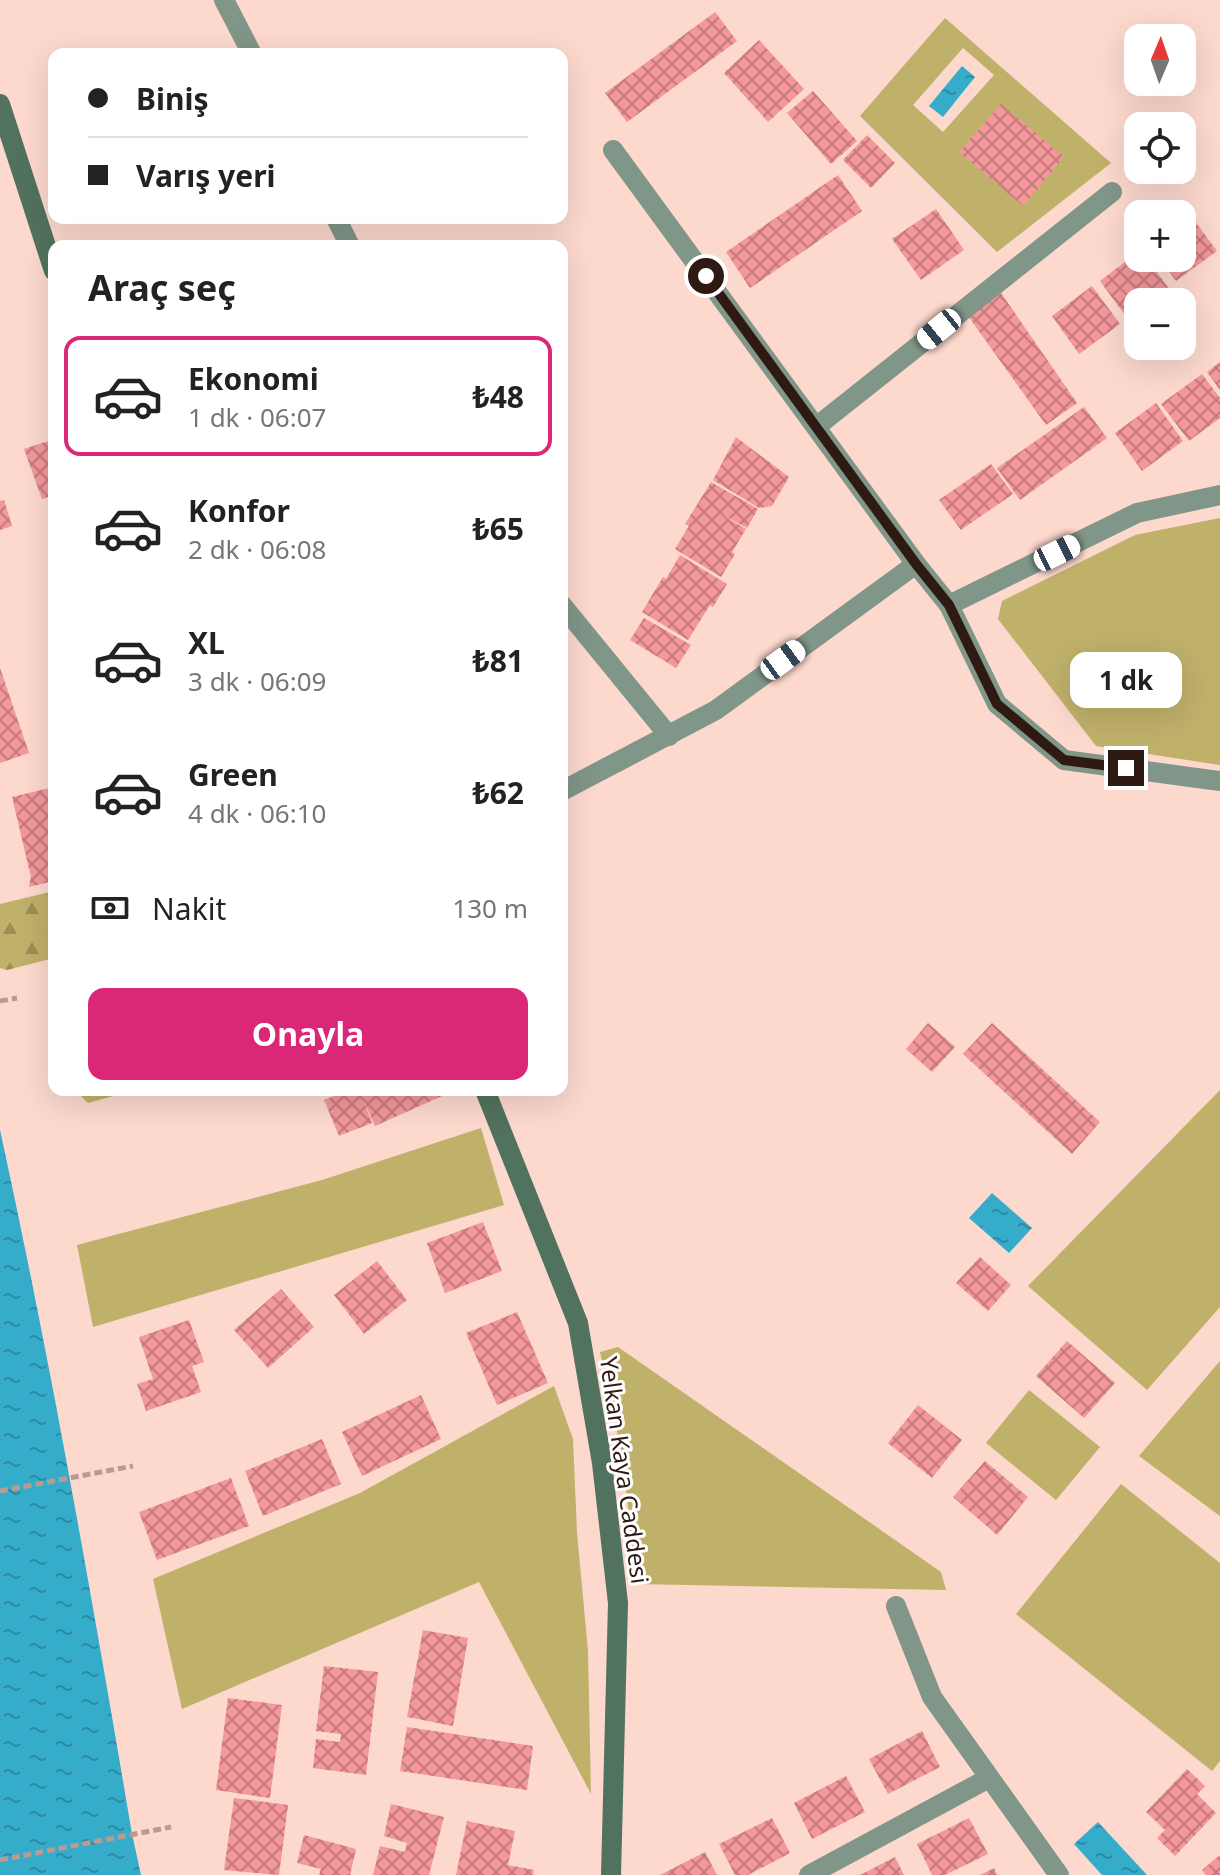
<!DOCTYPE html>
<html lang="tr">
<meta charset="utf-8">
<style>
body{margin:0;font-family:"Noto Sans",sans-serif;background:#f2f2f2;color:#222;height:100vh;display:flex;flex-direction:column;font-size:30px;white-space:nowrap}
*{box-sizing:border-box;margin:0}
p{font-size:26px;color:#767676}
.icon{flex:none;width:44px;height:44px;fill:none;stroke:currentColor;stroke-width:2;stroke-linecap:round;stroke-linejoin:round}
.map{position:relative;flex:1;overflow:hidden}
.sheet{position:absolute;left:48px;top:240px;width:520px;height:856px;display:flex;flex-direction:column;background:#fff;border-radius:16px;box-shadow:0 8px 32px #0002}
.sheet>*{flex:none}
.guide{position:absolute;left:48px;top:48px;width:520px;height:176px;border-radius:16px;box-shadow:0 8px 32px #0002;display:grid;align-content:center;height:176px;padding:0 40px;background:#fff}
.needle{width:52px;rotate:2deg}
.tools{position:absolute;left:1124px;top:24px;display:grid;gap:16px}
.tools a{display:grid;place-items:center;width:72px;height:72px;border-radius:16px;background:#fff;box-shadow:0 8px 32px #0002;font-size:40px}
.end{position:absolute;width:36px;height:36px;margin:-18px;border:10px solid #2f1a13;background:#fff;box-shadow:0 0 0 4px #fff}
.from{border-radius:50%}
.bubble{position:absolute;height:56px;border-radius:16px;background:#fff;box-shadow:0 8px 32px #0002;font-size:26px;font-weight:700;line-height:56px;text-align:center}
.car{position:absolute;width:24px;height:48px;margin:-24px -12px;border-radius:10px;box-shadow:0 0 6px 2px #0007;background:linear-gradient(#fff 24%,#345 0 40%,#fff 0 76%,#345 0 86%,#fff 0)}
.guide b{display:flex;align-items:center;gap:28px;height:76px;font-size:30px}
.guide b+b{border-top:2px solid #e0e0e0}
.guide i{width:20px;height:20px;background:#222}
ul{padding:0;list-style:none}
li{display:flex;align-items:center;gap:24px;height:120px;margin:0 16px 12px;padding:0 24px;border:4px solid transparent;border-radius:16px}
li div{flex:1}
li b{display:block;font-size:30px}
li em{font-style:normal;font-weight:700}
li.selected{border-color:#db2777}
li>.icon{width:72px;height:72px;stroke-width:1.5}
h2{padding:0 40px;font-size:36px;line-height:96px}
.pay{display:flex;align-items:center;gap:20px;height:88px;padding:0 40px;font-size:30px}
.pay p{margin-inline-start:auto}
.cta{display:flex;gap:16px;margin-top:auto;padding:16px 40px}
.cta a{flex:1;height:92px;border-radius:16px;background:#db2777;color:#fff;font-size:32px;font-weight:700;line-height:92px;text-align:center}
.map>svg:first-child{display:block}
.green{fill:#bfb06a;fill-rule:evenodd}
.forest{fill:url(#forest-firs)}
.water{fill:url(#water-ripples)}
.building{fill:url(#building-cross-hatch)}
.lines{fill:none;stroke-linecap:round;stroke-linejoin:round}
.path{stroke:#ba9b91;stroke-width:5;stroke-dasharray:8 4;stroke-linecap:butt}
.street{stroke:#809688;stroke-width:20}
.secondary{stroke:#51725e;stroke-width:20}
.route{stroke:#2f1a13;stroke-width:10}
.labels{text-anchor:middle;dominant-baseline:central;stroke-width:6;stroke-linejoin:round;paint-order:stroke}
.street-label{font-size:24px;fill:#2f1a13;stroke:#fff}
</style>
<div class="map">
<svg width="1220" height="1875" viewBox="0 0 1220 1875">
<defs>
<pattern id="forest-firs" width="22" height="20" patternUnits="userSpaceOnUse" patternTransform="scale(2)"><rect width="22" height="20" fill="#bfb06a"/><path d="M5 1l3.5 6h-7zM16 11l3.5 6h-7z" fill="#9c8e56"/></pattern>
<pattern id="water-ripples" width="26" height="14" patternUnits="userSpaceOnUse" patternTransform="scale(2)"><rect width="26" height="14" fill="#35acca"/><path d="M2 4q2-2 4 0t4 0M15 11q2-2 4 0t4 0" fill="none" stroke="#2d8ba3"/></pattern>
<pattern id="building-cross-hatch" width="8" height="8" patternUnits="userSpaceOnUse" patternTransform="scale(2)"><rect width="8" height="8" fill="#f3979a"/><path d="M0 0l8 8M0 8l8-8" fill="none" stroke="#c57a7c"/></pattern>
</defs>
<rect width="100%" height="100%" fill="#fcd8cd"/>
<path class="green" d="M945 18 1111 163 997 252 860 116ZM963 48 994 75 943 132 913 105Z
M1220 518V765L1096 746 998 619 1002 601 1135 535Z
M1220 1090V1307L1147 1390 1028 1286Z
M481 1128 504 1205 93 1327 77 1245 322 1180Z
M618 1347 941 1572 946 1590 636 1584 623 1459 600 1352Z
M1220 1361V1516L1139 1456Z
M554 1386 573 1439 577 1533 588 1651 591 1794 479 1582 182 1709 153 1579 360 1493Z
M1029 1390 1100 1447 1056 1500 986 1443Z
M1121 1484 1220 1563V1761L1212 1771 1016 1614Z"/>
<path class="forest" d="M54 891V958L7 970 0 968V904Z
M75 1090H135L88 1103Z"/>
<path class="water" d="M962 66 975 77 943 117 929 106Z
M0 1130C51 1363 92 1598 132 1834L141 1875H0Z
M992 1193 1032 1228 1009 1253 969 1218Z
M1098 1822 1147 1875H1102L1074 1844Z"/>
<path class="building" d="M715 12 737 41 627 122 605 93Z
M759 40 804 89 768 122 724 73Z
M813 91 857 141 831 164 787 113Z
M1001 104 1064 157 1023 206 959 152Z
M867 135 895 163 871 188 843 160Z
M838 175 862 211 750 288 726 252Z
M936 209 964 250 921 280 892 239Z
M1189 213 1217 251 1176 281 1159 258H1182V219Z
M1138 252V258H1146L1168 287 1149 302H1138V310L1127 318 1100 281Z
M1092 286 1120 324 1079 354 1052 316Z
M1001 293 1077 403 1046 425 968 316Z
M1220 362V390L1207 372Z
M1202 374 1220 398V418L1189 441 1161 404Z
M1156 403 1183 441 1142 471 1115 433Z
M1084 407 1107 438 1020 500 997 468Z
M736 437 789 477 772 506 759 508 713 480Z
M54 439V495L42 499 24 449Z
M991 464 1013 494 961 530 939 500Z
M711 482 758 509 747 528 719 513 746 529 732 552 735 554 721 577 675 549 689 526 685 524Z
M4 500 12 526 0 530V501Z
M680 555 727 584 713 607 710 605 688 640 642 612 663 577 666 579Z
M644 618 691 645 676 668 630 640Z
M0 668 29 753 0 763Z
M54 787V881L29 887 31 877 12 797Z
M928 1023 955 1047 932 1072 906 1049Z
M992 1023 1100 1122 1072 1154 963 1054Z
M349 1090H439L442 1096 375 1126 363 1099 372 1123 339 1136 324 1100Z
M483 1222 502 1271 445 1293 427 1243Z
M980 1257 1011 1285 988 1311 956 1283Z
M377 1261 407 1300 364 1334 334 1295Z
M281 1289 314 1327 268 1368 234 1330Z
M517 1312 548 1383 497 1405 466 1333Z
M189 1320 204 1362 192 1366 201 1392 146 1411 137 1384 153 1379 139 1337Z
M1067 1341 1115 1383 1084 1418 1036 1376Z
M421 1395 441 1439 362 1476 342 1432Z
M918 1405 962 1440 932 1478 888 1443Z
M322 1439 341 1484 263 1516 245 1471Z
M985 1461 1028 1497 997 1535 953 1497Z
M231 1478 249 1526 157 1560 139 1512Z
M423 1630 468 1638 453 1726 407 1717Z
M324 1666 378 1672 366 1775 313 1768 316 1739 340 1742 341 1734 316 1731Z
M228 1698 282 1705 270 1798 216 1790Z
M407 1727 533 1746 527 1790 400 1771Z
M922 1731 940 1767 888 1794 869 1759Z
M1187 1769 1205 1786 1197 1794 1216 1813 1175 1856 1157 1838 1165 1830 1146 1812Z
M846 1776 865 1812 812 1839 794 1803Z
M234 1798 288 1805 279 1875 224 1870Z
M391 1804 444 1817 429 1875H373L380 1846 405 1852 407 1843 384 1836Z
M772 1818 790 1853 748 1875H735L719 1844Z
M969 1818 988 1854 945 1875H932L917 1844Z
M467 1821 515 1831 508 1865 534 1870 533 1875H456Z
M304 1835 356 1849 350 1875H319L321 1869 297 1863Z
M705 1852 717 1875H660Z
M1220 1855V1875H1206L1202 1870Z
M895 1857 904 1875H860Z
M994 1868 997 1875H980Z"/>
<g class="lines">
<path class="path" d="M0 1001 17 998
M0 1491 133 1466
M0 1860 171 1827"/>
<path class="street" d="M224 0 252 54
M613 150 916 564 949 605 997 704 1064 760 1220 781
M336 218 350 246
M816 427 1112 192
M562 605 669 736
M949 605 1137 513 1220 495
M562 791 716 710 916 564
M896 1606 932 1697 1059 1875
M809 1875 989 1778"/>
<path class="secondary" d="M0 104 54 271
M485 1090 578 1323 602 1463 618 1603 611 1875"/>
</g>
<g class="lines">
<path class="route" d="M706 276 916 564 949 605 997 704 1064 760 1126 768"/>
</g>
<g class="labels">
<g class="street-label">
<text transform="translate(625 1470) rotate(82)">Yelkan Kaya Caddesi</text>
</g>
</g>
</svg>
<div class="tools">
<a><svg class="needle" viewBox="-14 -14 28 28"><path d="M0-13l5 13h-10z" fill="#e53935"/><path d="M0 13l5-13h-10z" fill="#767676"/></svg></a>
<a><svg class="icon" aria-label="locate" viewBox="0 0 24 24"><circle cx="12" cy="12" r="6"/><path d="M12 2v4M12 18v4M2 12h4M18 12h4"/></svg></a>
<a>+</a>
<a>−</a>
</div>
<i class="end from" style="left:706px;top:276px"></i>
<i class="end" style="left:1126px;top:768px"></i>
<div class="bubble" style="left:1070px;top:652px;width:112px">1 dk</div>
<i class="car" style="left:939px;top:329px;rotate:231deg"></i>
<i class="car" style="left:1057px;top:553px;rotate:64deg"></i>
<i class="car" style="left:783px;top:660px;rotate:54deg"></i>
<div class="guide">
<b><i class="from"></i>Biniş</b>
<b><i></i>Varış yeri</b>
</div>
<section class="sheet">
<h2>Araç seç</h2>
<ul>
<li class="selected"><svg class="icon" aria-label="car" viewBox="0 0 24 24"><path d="M5 17H2v-5l4-1 3-4h7l3 4 3 1v5h-3M9 17h6M6 11h13"/><circle cx="7" cy="17" r="2"/><circle cx="17" cy="17" r="2"/></svg><div><b>Ekonomi</b><p>1 dk · 06:07</p></div><em>₺48</em></li>
<li><svg class="icon" aria-label="car" viewBox="0 0 24 24"><path d="M5 17H2v-5l4-1 3-4h7l3 4 3 1v5h-3M9 17h6M6 11h13"/><circle cx="7" cy="17" r="2"/><circle cx="17" cy="17" r="2"/></svg><div><b>Konfor</b><p>2 dk · 06:08</p></div><em>₺65</em></li>
<li><svg class="icon" aria-label="car" viewBox="0 0 24 24"><path d="M5 17H2v-5l4-1 3-4h7l3 4 3 1v5h-3M9 17h6M6 11h13"/><circle cx="7" cy="17" r="2"/><circle cx="17" cy="17" r="2"/></svg><div><b>XL</b><p>3 dk · 06:09</p></div><em>₺81</em></li>
<li><svg class="icon" aria-label="car" viewBox="0 0 24 24"><path d="M5 17H2v-5l4-1 3-4h7l3 4 3 1v5h-3M9 17h6M6 11h13"/><circle cx="7" cy="17" r="2"/><circle cx="17" cy="17" r="2"/></svg><div><b>Green</b><p>4 dk · 06:10</p></div><em>₺62</em></li>
</ul>
<div class="pay"><svg class="icon" aria-label="cash" viewBox="0 0 24 24"><path d="M3 7h18v10H3z"/><circle cx="12" cy="12" r="2"/></svg>Nakit<p>130 m</p></div>
<div class="cta"><a>Onayla</a></div>
</section>
</div>
